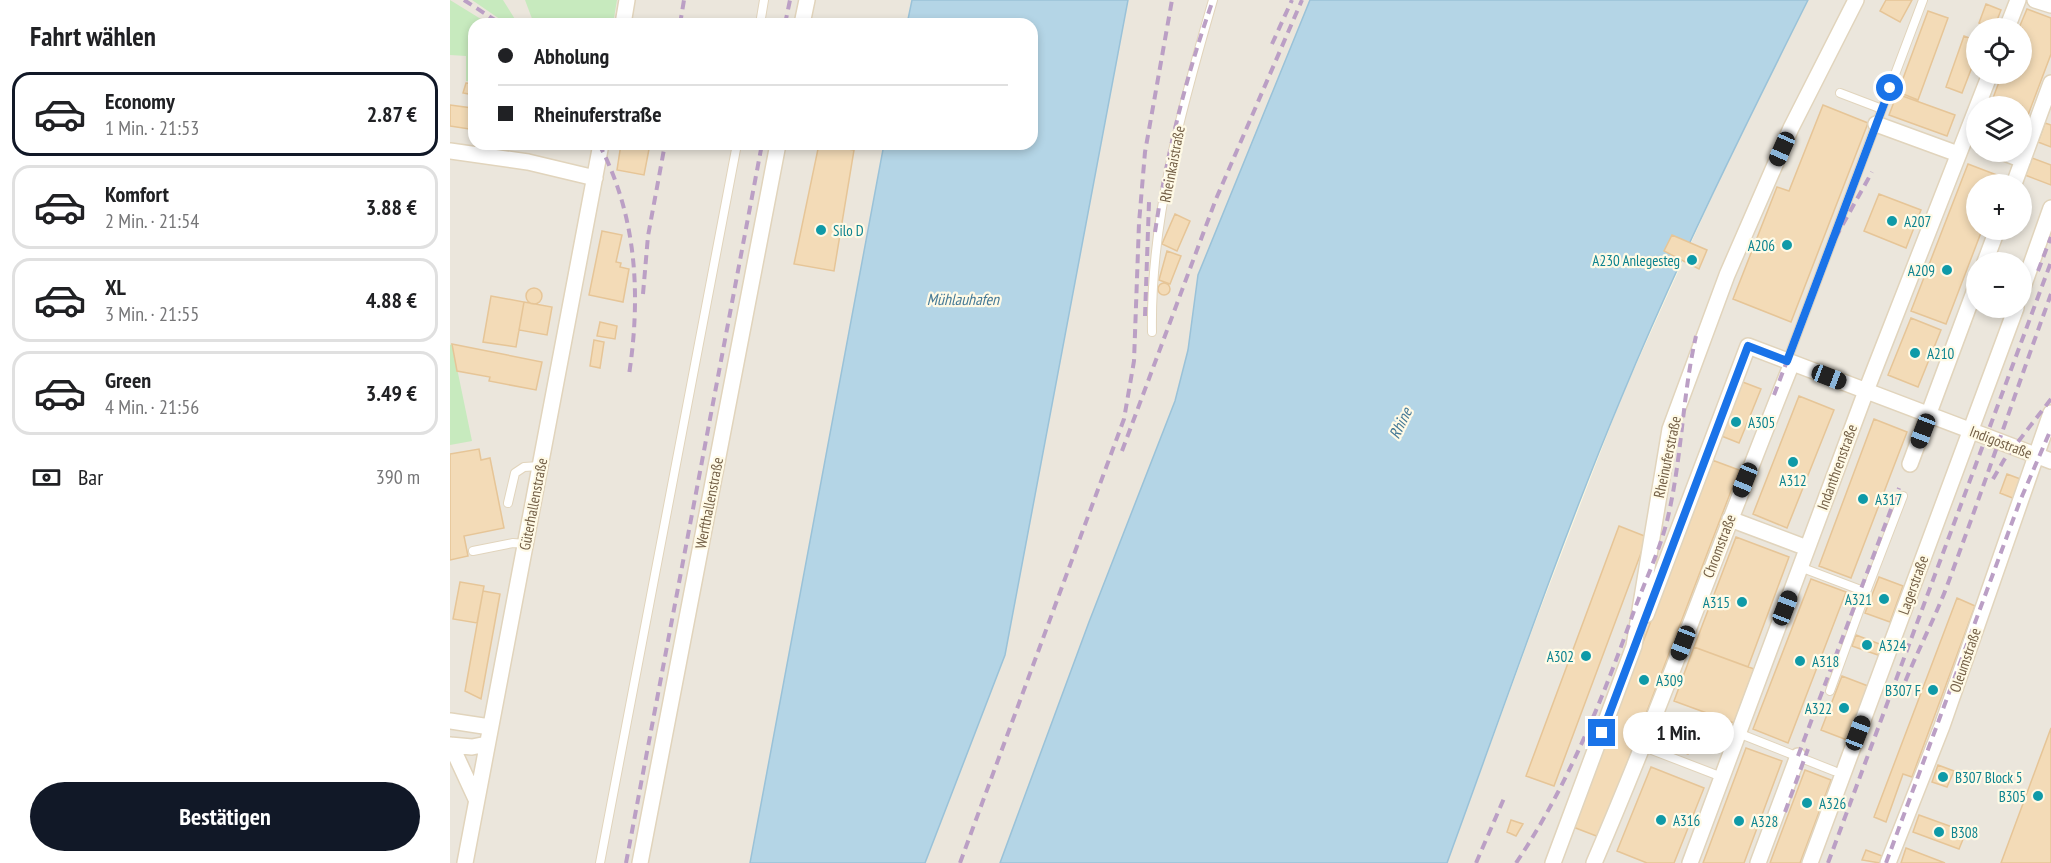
<!DOCTYPE html>
<html lang="de">
<meta charset="utf-8">
<style>
body{margin:0;font-family:"PT Sans Narrow",sans-serif;background:#f2f2f2;color:#202124;height:100vh;display:flex;flex-direction:column;font-size:22px;white-space:nowrap}
*{box-sizing:border-box;margin:0}
p{font-size:20px;color:#757577}
.icon{flex:none;width:33px;height:33px;fill:none;stroke:currentColor;stroke-width:2;stroke-linecap:round;stroke-linejoin:round}
.map{position:relative;flex:1;overflow:hidden}
.panel{display:flex;flex-direction:column;background:#fff;width:450px}
.panel>*{flex:none}
.hud{position:absolute;left:18px;top:18px;width:570px;height:132px;border-radius:18px;box-shadow:0 3px 9px #0003;display:grid;align-content:center;height:132px;padding:0 30px;background:#fff}
.buttons{position:absolute;left:1516px;top:18px;display:grid;gap:12px}
.buttons a{display:grid;place-items:center;width:66px;height:66px;border-radius:50%;background:#fff;box-shadow:0 3px 9px #0003;font-size:30px}
.end{position:absolute;width:27px;height:27px;margin:-14px;border:8px solid #1a73e8;background:#fff;box-shadow:0 0 0 3px #fff}
.from{border-radius:50%}
.bubble{position:absolute;height:42px;border-radius:21px;background:#fff;box-shadow:0 3px 9px #0003;font-size:20px;font-weight:800;line-height:42px;text-align:center}
.car{position:absolute;width:18px;height:36px;margin:-18px -9px;border-radius:8px;box-shadow:0 0 4px 2px #0007;background:linear-gradient(#222 24%,#8ab4d8 0 40%,#222 0 76%,#8ab4d8 0 86%,#222 0)}
.hud b{display:flex;align-items:center;gap:21px;height:57px;font-size:22px}
.hud b+b{border-top:2px solid #e0e0e0}
.hud i{width:15px;height:15px;background:#202124}
ul{padding:0;list-style:none}
li{display:flex;align-items:center;gap:18px;height:84px;margin:0 12px 9px;padding:0 18px;border:3px solid #e0e0e0;border-radius:18px}
li div{flex:1}
li b{display:block;font-size:22px}
li em{font-style:normal;font-weight:800}
li.current{border-color:#111827}
li>.icon{width:54px;height:54px;stroke-width:1.5}
h2{padding:0 30px;font-size:27px;line-height:72px}
.pay{display:flex;align-items:center;gap:15px;height:66px;padding:0 30px;font-size:22px}
.pay p{margin-inline-start:auto}
.button{display:flex;gap:12px;margin-top:auto;padding:12px 30px}
.button a{flex:1;height:69px;border-radius:36px;background:#111827;color:#fff;font-size:24px;font-weight:800;line-height:69px;text-align:center}
main{display:flex;flex:1;min-height:0}
.map>svg:first-child{display:block}
.industrial{fill:#ebe6dc;fill-rule:evenodd}
.green{fill:#c7eabe}
.water{fill:#b4d5e6;stroke:#9ac2d8;stroke-width:1.5}
.building{fill:#f3dbb7;stroke:#e6c597;stroke-width:1.5}
.lines{fill:none;stroke-linecap:round;stroke-linejoin:round}
.service-casing{stroke:#e1d4bc;stroke-width:10}
.minor-casing{stroke:#e1d4bc;stroke-width:18}
.service{stroke:#fff;stroke-width:8}
.minor{stroke:#fff;stroke-width:15}
.rail{stroke:#bb9fc5;stroke-width:4;stroke-dasharray:9 6;stroke-linecap:butt}
.route{stroke:#1a73e8;stroke-width:8}
.culture-dot{fill:#0f9aa8;stroke:#fffae6;stroke-width:2}
.labels{text-anchor:middle;dominant-baseline:central;stroke-width:4.5;stroke-linejoin:round;paint-order:stroke}
.street-label{font-size:15px;fill:#746047;stroke:#fffae6}
.culture-label{font-size:15px;fill:#0d838f;stroke:#fffae6;text-anchor:start}
.water-label{font-size:16px;font-style:italic;fill:#457996;stroke:#fffae6}
</style>
<main>
<section class="panel">
<h2>Fahrt wählen</h2>
<ul>
<li class="current"><svg class="icon" aria-label="car" viewBox="0 0 24 24"><path d="M5 17H2v-5l4-1 3-4h7l3 4 3 1v5h-3M9 17h6M6 11h13"/><circle cx="7" cy="17" r="2"/><circle cx="17" cy="17" r="2"/></svg><div><b>Economy</b><p>1 Min. · 21:53</p></div><em>2.87 €</em></li>
<li><svg class="icon" aria-label="car" viewBox="0 0 24 24"><path d="M5 17H2v-5l4-1 3-4h7l3 4 3 1v5h-3M9 17h6M6 11h13"/><circle cx="7" cy="17" r="2"/><circle cx="17" cy="17" r="2"/></svg><div><b>Komfort</b><p>2 Min. · 21:54</p></div><em>3.88 €</em></li>
<li><svg class="icon" aria-label="car" viewBox="0 0 24 24"><path d="M5 17H2v-5l4-1 3-4h7l3 4 3 1v5h-3M9 17h6M6 11h13"/><circle cx="7" cy="17" r="2"/><circle cx="17" cy="17" r="2"/></svg><div><b>XL</b><p>3 Min. · 21:55</p></div><em>4.88 €</em></li>
<li><svg class="icon" aria-label="car" viewBox="0 0 24 24"><path d="M5 17H2v-5l4-1 3-4h7l3 4 3 1v5h-3M9 17h6M6 11h13"/><circle cx="7" cy="17" r="2"/><circle cx="17" cy="17" r="2"/></svg><div><b>Green</b><p>4 Min. · 21:56</p></div><em>3.49 €</em></li>
</ul>
<div class="pay"><svg class="icon" aria-label="cash" viewBox="0 0 24 24"><path d="M3 7h18v10H3z"/><circle cx="12" cy="12" r="2"/></svg>Bar<p>390 m</p></div>
<div class="button"><a>Bestätigen</a></div>
</section>
<div class="map">
<svg width="1601" height="863" viewBox="0 0 1601 863">
<rect width="100%" height="100%" fill="#fdf7e0"/>
<path class="industrial" d="M0 0H462L457 24H24V144H434L300 863H0Z
M678 0H860L749 274 738 350 725 401 639 622 550 863H475L555 655Z
M1358 0H1601V863H997L1083 628 1172 396 1278 161ZM1527 28H1572V74H1527ZM1527 106H1572V152H1527ZM1527 184H1572V230H1527ZM1527 262H1572V308H1527Z"/>
<path class="green" d="M0 0 39 24H24V82L16 81V56L0 55Z
M22 0H53L68 24H57Z
M75 0H167L163 24H84Z
M2 344 22 441 0 445V345Z"/>
<path class="water" d="M462 0H678L555 655 475 863H300L434 144H582V24H457Z
M860 0H1358C1293 130 1228 261 1172 396 1108 549 1054 707 997 863H550L639 622 725 401 738 350 748 275Z"/>
<path class="building" d="M1436 0H1462L1450 22 1430 11Z
M1536 4 1551 10 1544 28 1529 23Z
M1577 9 1601 18V54L1572 131V106H1540L1552 74H1572V28H1569Z
M1478 11 1498 18 1468 100 1448 92Z
M1514 36 1527 41V54L1512 93 1496 87Z
M16 83 24 84V95L13 93Z
M1447 94 1505 115 1497 136 1439 115Z
M0 105 22 108 19 129 0 126Z
M1373 105 1418 123 1341 322 1283 299 1327 187 1339 191Z
M1595 123 1601 125V147L1588 142Z
M171 144H200L194 175 167 170Z
M369 144 404 150 384 271 344 264Z
M1582 158 1601 165V185L1575 175Z
M1518 164 1552 177 1550 184H1527V230H1532L1496 324 1461 311Z
M1429 194 1471 210 1456 248 1414 231Z
M725 214 740 221 727 251 712 244Z
M152 231 172 235 166 262 171 263 170 267 179 269 173 302 139 295Z
M1222 235 1257 250 1249 269 1214 251Z
M717 251 731 256 720 284 709 280Z
M708 289a6 6 0 1 1 12 0a6 6 0 1 1-12 0Z
M76 296a8 8 0 1 1 16 0a8 8 0 1 1-16 0Z
M41 296 74 302 66 347 33 342Z
M74 302 102 307 97 335 69 330Z
M1461 318 1491 330 1468 387 1438 375Z
M150 322 167 326 165 339 147 336Z
M144 340 154 342 150 368 140 366Z
M2 344 92 362 86 390 39 381 40 377 7 371Z
M1290 381 1311 389 1289 443 1269 435Z
M1349 396 1384 410 1337 528 1303 514Z
M1424 419 1457 432 1401 578 1369 566Z
M29 449 31 460 40 458 54 528 14 536 18 556 0 560V454Z
M1262 460 1289 470 1149 837 1123 827Z
M1557 474 1573 480 1565 499 1550 493Z
M1169 526 1197 537 1104 786 1076 776Z
M1286 537 1339 557 1298 667 1244 647Z
M1429 577 1453 586 1440 622 1415 613Z
M1361 579 1396 592 1338 743 1303 729Z
M10 582 34 586 27 623 3 619Z
M33 591 50 594 31 699 15 691Z
M1507 598 1525 606 1462 777 1453 774 1436 822 1424 817Z
M1406 635 1432 645 1428 655 1402 646Z
M1244 647 1304 669 1284 723 1224 701Z
M1392 676 1418 686 1397 740 1371 730Z
M1216 725 1244 736 1238 754 1209 743Z
M1601 728V863H1551Z
M1296 748 1332 761 1294 863H1253Z
M1488 765 1504 771 1497 787 1482 782Z
M1201 767 1254 788 1224 863H1197L1167 851Z
M1355 770 1381 780 1350 863H1320Z
M1469 815 1516 832 1509 849 1463 832Z
M1061 820 1073 824 1066 836 1057 832Z
M1456 848 1495 863H1451Z
M1416 850 1432 856 1430 863 1412 860Z"/>
<g class="lines">
<defs>
<path id="service" d="M310 24 314 0
M1390 93 1432 109
M702 332C700 220 732 107 763 0
M1337 361 1473 0
M58 503 65 473 74 467 90 466
M23 551 63 543 75 544
M1350 567 1416 592 1453 496
M1380 691 1416 592
M1288 733 1384 771
M1194 747 1272 777
M150 863 287 144"/>
<path id="minor" d="M1585 0 1601 5
M173 24 177 0
M352 24 357 0
M1557 28 1568 0
M1426 124 1508 154
M0 151 78 162 145 178
M1552 152 1573 160
M1564 184 1601 83
M1535 262 1547 230
M1572 290 1601 208
M1460 464 1527 284
M1280 519 1357 548
M1196 615 1298 346 1601 461
M0 721 40 727
M0 745 22 747 37 744
M1 745 26 799
M15 863 151 144
M190 863 328 144
M1103 863 1184 646 1220 429 1277 275 1341 128 1406 0
M1144 863C1215 698 1275 529 1342 363
M1240 863 1416 391 1540 74
M1308 863 1348 756
M1360 863 1566 308
M1438 863 1492 726 1601 413"/>
</defs>
<use href="#service" class="service-casing"/>
<use href="#minor" class="minor-casing"/>
<use href="#service" class="service"/>
<use href="#minor" class="minor"/>
<path class="rail" d="M14 0 51 24
M230 24 234 0
M335 24 340 0
M822 44 842 0
M149 144C187 216 191 295 179 375
M705 232C717 153 736 76 763 0
M1378 251 1422 172
M1588 271 1601 237
M193 294 198 236 215 144
M695 316 699 202
M1324 395 1337 361
M672 451 766 199 852 0
M1543 479 1554 460 1601 399
M1450 695C1464 657 1483 623 1497 586 1533 489 1566 391 1601 294
M1348 756 1449 488
M1335 812 1358 749
M176 863 312 144
M510 863 674 419 684 361 689 223 695 152 722 0
M1026 863 1055 796
M1066 863C1118 786 1153 698 1184 611 1195 581 1209 552 1217 521 1232 460 1232 397 1246 336
M1378 863 1601 262
M1436 863 1570 501 1601 429"/>
</g>
<g class="lines">
<path class="route" d="M1152 733 1298 346 1337 361 1440 88"/>
</g>
<g class="culture-dot">
<circle cx="1442" cy="221" r="6"/>
<circle cx="371" cy="230" r="6"/>
<circle cx="1337" cy="245" r="6"/>
<circle cx="1242" cy="260" r="6"/>
<circle cx="1497" cy="270" r="6"/>
<circle cx="1465" cy="353" r="6"/>
<circle cx="1286" cy="422" r="6"/>
<circle cx="1343" cy="462" r="6"/>
<circle cx="1413" cy="499" r="6"/>
<circle cx="1434" cy="599" r="6"/>
<circle cx="1292" cy="602" r="6"/>
<circle cx="1417" cy="645" r="6"/>
<circle cx="1136" cy="656" r="6"/>
<circle cx="1350" cy="661" r="6"/>
<circle cx="1194" cy="680" r="6"/>
<circle cx="1483" cy="690" r="6"/>
<circle cx="1394" cy="708" r="6"/>
<circle cx="1493" cy="777" r="6"/>
<circle cx="1588" cy="796" r="6"/>
<circle cx="1357" cy="803" r="6"/>
<circle cx="1211" cy="820" r="6"/>
<circle cx="1289" cy="821" r="6"/>
<circle cx="1489" cy="832" r="6"/>
</g>
<g class="labels">
<g class="street-label">
<text transform="translate(722 164) rotate(-79)">Rheinkaistraße</text>
<text transform="translate(1551 442) rotate(21)">Indigostraße</text>
<text transform="translate(1217 457) rotate(-78)">Rheinuferstraße</text>
<text transform="translate(1387 467) rotate(-70)">Indanthrenstraße</text>
<text transform="translate(259 503) rotate(-79)">Werfthallenstraße</text>
<text transform="translate(83 504) rotate(-79)">Güterhallenstraße</text>
<text transform="translate(1269 546) rotate(-69)">Chromstraße</text>
<text transform="translate(1463 585) rotate(-70)">Lagerstraße</text>
<text transform="translate(1515 660) rotate(-71)">Oleumstraße</text>
</g>
<g class="culture-label">
<text x="1454" y="221">A207</text>
<text x="383" y="230">Silo D</text>
<text x="1325" y="245" text-anchor="end">A206</text>
<text x="1230" y="260" text-anchor="end">A230 Anlegesteg</text>
<text x="1485" y="270" text-anchor="end">A209</text>
<text x="1477" y="353">A210</text>
<text x="1298" y="422">A305</text>
<text x="1343" y="480" text-anchor="middle">A312</text>
<text x="1425" y="499">A317</text>
<text x="1422" y="599" text-anchor="end">A321</text>
<text x="1280" y="602" text-anchor="end">A315</text>
<text x="1429" y="645">A324</text>
<text x="1124" y="656" text-anchor="end">A302</text>
<text x="1362" y="661">A318</text>
<text x="1206" y="680">A309</text>
<text x="1471" y="690" text-anchor="end">B307 F</text>
<text x="1382" y="708" text-anchor="end">A322</text>
<text x="1505" y="777">B307 Block 5</text>
<text x="1576" y="796" text-anchor="end">B305</text>
<text x="1369" y="803">A326</text>
<text x="1223" y="820">A316</text>
<text x="1301" y="821">A328</text>
<text x="1501" y="832">B308</text>
</g>
<g class="water-label">
<text x="513" y="299">Mühlauhafen</text>
<text transform="translate(950 423) rotate(-64)">Rhine</text>
</g>
</g>
</svg>
<div class="buttons">
<a><svg class="icon" aria-label="locate" viewBox="0 0 24 24"><circle cx="12" cy="12" r="6"/><path d="M12 2v4M12 18v4M2 12h4M18 12h4"/></svg></a>
<a><svg class="icon" aria-label="layers" viewBox="0 0 24 24"><path d="M12 4l9 5-9 5-9-5zM3 14l9 5 9-5"/></svg></a>
<a>+</a>
<a>−</a>
</div>
<i class="end from" style="left:1440px;top:88px"></i>
<i class="end" style="left:1152px;top:733px"></i>
<div class="bubble" style="left:1173px;top:712px;width:111px">1 Min.</div>
<i class="car" style="left:1332px;top:149px;rotate:204deg"></i>
<i class="car" style="left:1379px;top:377px;rotate:111deg"></i>
<i class="car" style="left:1473px;top:431px;rotate:201deg"></i>
<i class="car" style="left:1295px;top:480px;rotate:202deg"></i>
<i class="car" style="left:1335px;top:608px;rotate:21deg"></i>
<i class="car" style="left:1233px;top:643px;rotate:201deg"></i>
<i class="car" style="left:1408px;top:733px;rotate:21deg"></i>
<div class="hud">
<b><i class="from"></i>Abholung</b>
<b><i></i>Rheinuferstraße</b>
</div>
</div>
</main>
